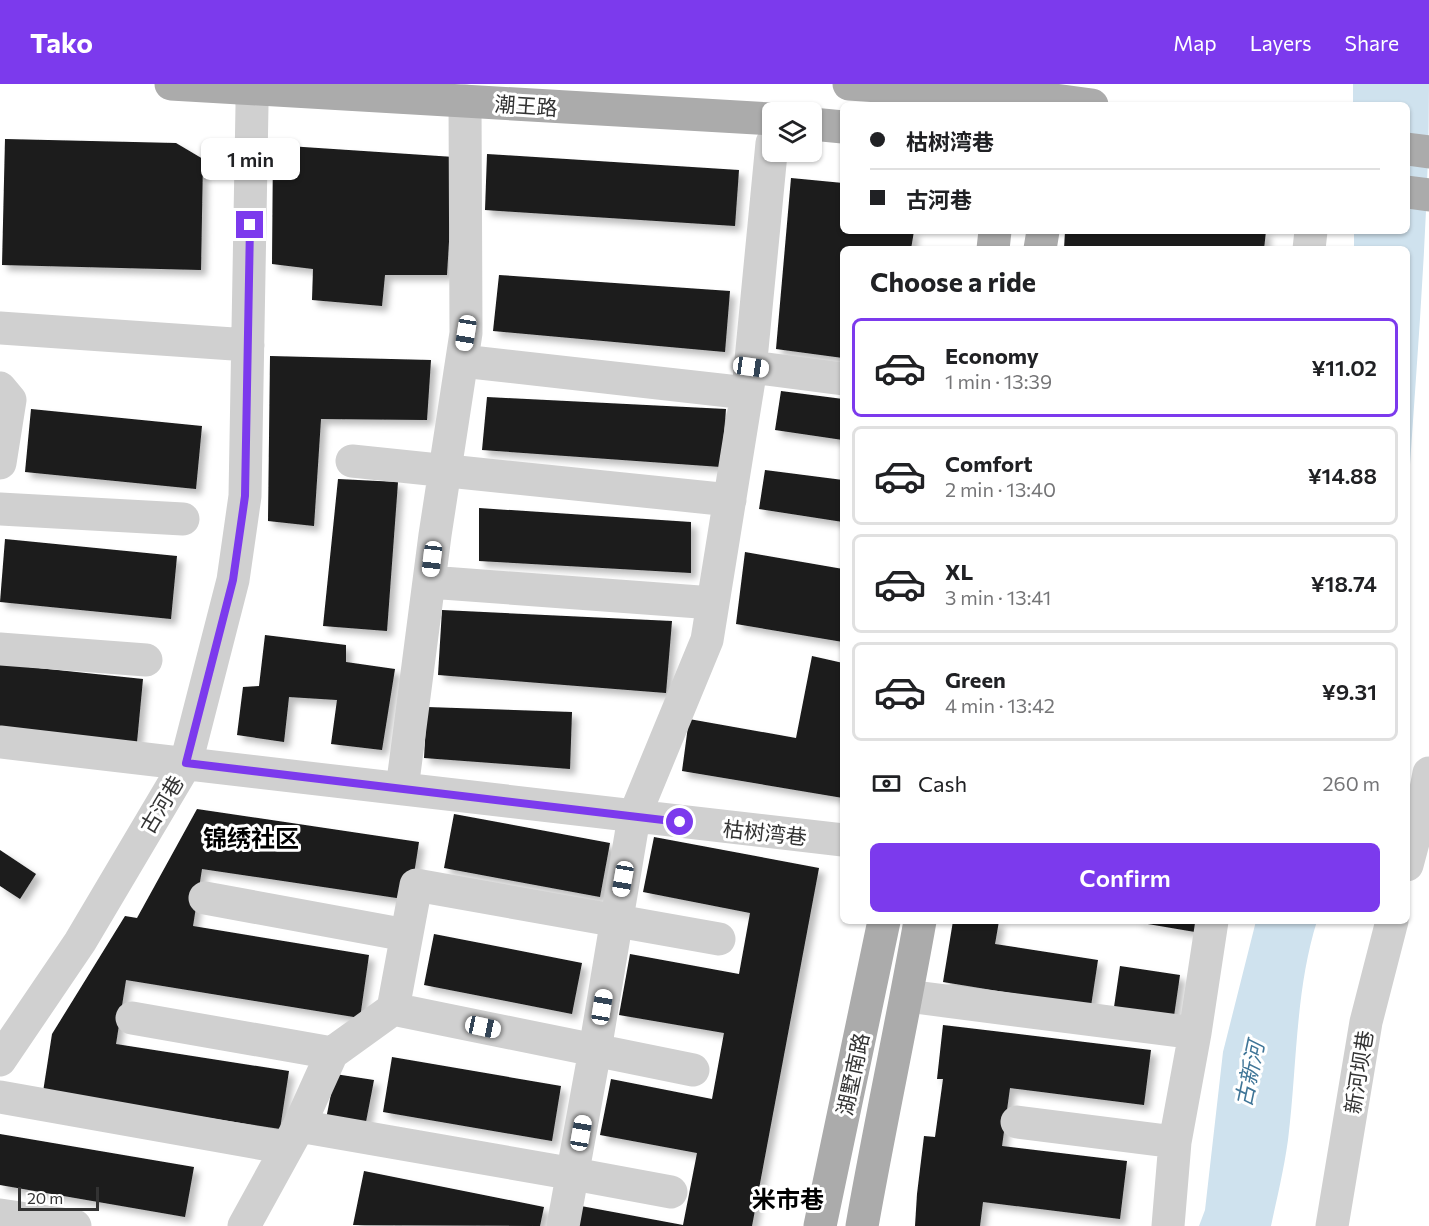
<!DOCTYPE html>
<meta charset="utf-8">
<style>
body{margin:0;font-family:Commissioner,"Noto Sans SC",sans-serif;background:#f2f2f2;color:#202124;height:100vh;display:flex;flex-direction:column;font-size:22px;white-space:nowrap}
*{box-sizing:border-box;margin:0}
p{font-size:20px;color:#757577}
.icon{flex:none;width:33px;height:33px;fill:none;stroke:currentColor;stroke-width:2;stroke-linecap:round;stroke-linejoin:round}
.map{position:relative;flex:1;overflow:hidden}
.panel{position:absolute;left:840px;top:162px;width:570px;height:678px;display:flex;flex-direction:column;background:#fff;border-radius:9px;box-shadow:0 2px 4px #0004}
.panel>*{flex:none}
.guide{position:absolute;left:840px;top:18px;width:570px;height:132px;border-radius:9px;box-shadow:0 2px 4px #0004;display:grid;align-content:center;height:132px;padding:0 30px;background:#fff}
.controls{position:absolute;left:762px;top:18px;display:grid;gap:12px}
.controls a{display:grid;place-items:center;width:60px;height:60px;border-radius:9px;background:#fff;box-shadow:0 2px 4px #0004;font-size:30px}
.scale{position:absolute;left:18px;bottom:15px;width:81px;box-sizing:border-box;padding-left:6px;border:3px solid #333;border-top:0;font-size:16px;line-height:21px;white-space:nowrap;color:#333;-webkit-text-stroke:4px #fff;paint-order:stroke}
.end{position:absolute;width:27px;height:27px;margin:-14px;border:8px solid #7c3aed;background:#fff;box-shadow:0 0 0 3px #fff}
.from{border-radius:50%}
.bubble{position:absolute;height:42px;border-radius:9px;background:#fff;box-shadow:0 2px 4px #0004;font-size:20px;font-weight:600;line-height:42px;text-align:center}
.car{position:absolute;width:18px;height:36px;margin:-18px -9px;border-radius:8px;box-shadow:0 0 4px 2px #0007;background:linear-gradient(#fff 24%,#345 0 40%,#fff 0 76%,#345 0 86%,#fff 0)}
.guide b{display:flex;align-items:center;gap:21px;height:57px;font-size:22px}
.guide b+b{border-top:2px solid #e0e0e0}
.guide i{width:15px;height:15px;background:#202124}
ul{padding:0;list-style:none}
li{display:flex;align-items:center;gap:18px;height:99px;margin:0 12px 9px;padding:0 18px;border:3px solid #e0e0e0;border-radius:9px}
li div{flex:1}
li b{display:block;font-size:22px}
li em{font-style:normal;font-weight:600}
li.selected{border-color:#7c3aed}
li>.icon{width:54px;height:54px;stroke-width:1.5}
h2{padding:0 30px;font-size:27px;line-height:72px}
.pay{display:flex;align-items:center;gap:15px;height:66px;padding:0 30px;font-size:22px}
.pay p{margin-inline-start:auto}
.cta{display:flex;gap:12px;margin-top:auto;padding:12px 30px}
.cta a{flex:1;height:69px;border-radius:9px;background:#7c3aed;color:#fff;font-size:24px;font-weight:600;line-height:69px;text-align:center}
header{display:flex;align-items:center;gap:36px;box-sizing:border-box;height:84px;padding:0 30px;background:#7c3aed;color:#fff}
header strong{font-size:28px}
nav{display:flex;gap:33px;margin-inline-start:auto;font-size:21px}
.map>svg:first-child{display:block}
.water{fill:#cfe2ee}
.building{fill:#1a1a1a;filter:url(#shadow)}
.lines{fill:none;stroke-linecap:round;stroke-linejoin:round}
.minor{stroke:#d0d0d0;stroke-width:33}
.major{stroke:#ababab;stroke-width:33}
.route{stroke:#7c3aed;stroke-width:8}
.labels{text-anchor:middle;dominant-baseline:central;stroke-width:6;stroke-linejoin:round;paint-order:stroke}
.street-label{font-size:21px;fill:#333;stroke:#fff}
.water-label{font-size:22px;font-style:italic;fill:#3f7597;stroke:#fff}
.quarter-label{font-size:24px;font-weight:bold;fill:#000;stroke:#fff}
</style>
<header>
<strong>Tako</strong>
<nav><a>Map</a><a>Layers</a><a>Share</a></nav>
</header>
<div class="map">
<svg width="1429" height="1142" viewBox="0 0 1429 1142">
<defs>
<filter id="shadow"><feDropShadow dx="5.5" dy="5.5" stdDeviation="3" flood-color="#0004"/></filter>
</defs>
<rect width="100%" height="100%" fill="#fff"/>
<path class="water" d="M1353 0H1429C1429 142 1416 284 1407 426V165H1354V147H1407V21H1353Z
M1256 837H1317C1295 907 1297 984 1288 1056 1284 1085 1277 1114 1271 1142H1199L1205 1126 1223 968Z"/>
<path class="building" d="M5 55 176 59 203 75 201 186 2 181Z
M273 61 454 73 447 191H385L382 222 312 216 313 185 272 180Z
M487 70 739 86 735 142 485 126Z
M791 94 843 99V147H914L911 165H843V274L776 265Z
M1065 147H1266L1264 165H1064Z
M499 191 730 207 725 268 493 247Z
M270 272 431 276 427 336 321 335 314 442 268 437Z
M781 307 843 315V356L775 346Z
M487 313 726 325 721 383 482 366Z
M31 325 202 342 196 405 25 388Z
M765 386 843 396V438L759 425Z
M338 395 398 398 387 547 323 542Z
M479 424 691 438V489L479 477Z
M5 455 177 472 171 535 0 518Z
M745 468 843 485V558L736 540Z
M442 526 672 537 666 609 438 591Z
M265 551 346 561V578L395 585 382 666 331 660 337 616 289 613 284 658 237 651 243 603 259 602Z
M812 572 843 579V714L682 687 689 635 796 654Z
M0 580 143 595 137 658 0 644Z
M427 623 572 628 570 685 424 674Z
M197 725 419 758 410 816 202 785 193 842 369 871 360 934 126 896 116 960 289 987 280 1045 43 1008 52 950 125 832 137 834Z
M454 730 610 759 600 813 444 784Z
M654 753 819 784 752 1142H577L581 1122 683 1141 697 1069 600 1051 611 995 712 1015 724 949 619 931 630 870 739 890 750 829 643 808Z
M0 766 36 790 20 815 0 802Z
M953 837H999L995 860 1098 876 1091 922 943 898Z
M1136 837H1197L1195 848 1136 838Z
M434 850 582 879 572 930 424 901Z
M1120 882 1180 891 1174 932 1114 923Z
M943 941 1151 966 1144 1021 1010 1004 1002 1062 1127 1077 1120 1135 983 1118 980 1142H915L917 1110 924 1052 935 1053 943 995H937Z
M392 973 561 1002 552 1057 383 1028Z
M335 990 374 996 365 1043 326 1035Z
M0 1050 194 1083 185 1133 0 1101Z
M364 1087 544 1123 540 1142 353 1141Z"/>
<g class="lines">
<path class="minor" d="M1309 165 1311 147
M0 244 248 261
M462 277 747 309
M751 283 843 295
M0 304 10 316 0 379
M352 377 730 416
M0 425 183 435
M429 498 713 519
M0 565 146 576
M0 658C281 689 562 726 843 756
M402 705 435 451 466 249 465 17
M1407 781 1423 721 1429 689
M205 814 406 851
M907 912 1195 949
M393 925 693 986
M132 934 332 969
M0 976 80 858 186 679 233 496 245 412 252 22 251 0
M0 1013 287 1064
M1017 1038 1175 1058
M299 1042 574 1090 671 1108
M0 1131 75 1142
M244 1142 299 1042 332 969 393 925 416 801 719 855
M563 1142 595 966 634 733 707 556 749 296 772 59
M1168 1142 1175 1058 1195 949 1212 837
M1332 1142 1366 938 1392 837"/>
<path class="major" d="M171 0 772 35
M849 0 1016 11 1092 21
M812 40 843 43
M1407 65 1429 68
M1407 108 1429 111
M993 165 995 147
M1040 165 1043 147
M820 1142 884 837
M862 1142C880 1040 902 939 920 837"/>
</g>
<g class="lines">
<path class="route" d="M250 141 245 412 233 496 186 679 680 738"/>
</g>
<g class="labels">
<g class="street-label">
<text transform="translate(526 21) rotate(4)">潮王路</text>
<text transform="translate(161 720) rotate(-59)">古河巷</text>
<text transform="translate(765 748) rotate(6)">枯树湾巷</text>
<text transform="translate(1358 988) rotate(-81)">新河坝巷</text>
<text transform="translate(852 990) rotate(-78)">湖墅南路</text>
</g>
<g class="water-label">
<text transform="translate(1249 990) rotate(-78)">古新河</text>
</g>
<g class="quarter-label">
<text x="251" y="753">锦绣社区</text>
<text x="788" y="1114">米市巷</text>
</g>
</g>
</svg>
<div class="controls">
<a><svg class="icon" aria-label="layers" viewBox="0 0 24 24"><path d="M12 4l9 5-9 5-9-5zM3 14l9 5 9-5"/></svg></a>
</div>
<div class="scale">20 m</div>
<i class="end from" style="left:680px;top:738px"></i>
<i class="end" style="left:250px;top:141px"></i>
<div class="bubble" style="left:201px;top:54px;width:99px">1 min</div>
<i class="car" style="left:466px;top:249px;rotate:189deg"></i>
<i class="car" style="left:751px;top:283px;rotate:98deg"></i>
<i class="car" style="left:432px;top:475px;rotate:187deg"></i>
<i class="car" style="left:623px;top:795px;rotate:190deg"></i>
<i class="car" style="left:602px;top:923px;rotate:9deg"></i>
<i class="car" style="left:483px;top:943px;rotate:102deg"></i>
<i class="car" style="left:581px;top:1049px;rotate:10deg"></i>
<div class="guide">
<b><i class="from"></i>枯树湾巷</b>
<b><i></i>古河巷</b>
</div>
<section class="panel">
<h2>Choose a ride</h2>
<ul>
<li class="selected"><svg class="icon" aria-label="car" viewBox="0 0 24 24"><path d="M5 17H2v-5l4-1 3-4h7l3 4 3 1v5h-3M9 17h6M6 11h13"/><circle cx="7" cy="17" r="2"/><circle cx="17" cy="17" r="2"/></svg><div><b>Economy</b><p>1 min · 13:39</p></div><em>¥11.02</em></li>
<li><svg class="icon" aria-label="car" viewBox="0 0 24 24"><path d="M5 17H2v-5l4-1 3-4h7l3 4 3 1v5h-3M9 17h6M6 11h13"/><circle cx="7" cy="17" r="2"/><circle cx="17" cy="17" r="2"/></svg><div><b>Comfort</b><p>2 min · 13:40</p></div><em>¥14.88</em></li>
<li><svg class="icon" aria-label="car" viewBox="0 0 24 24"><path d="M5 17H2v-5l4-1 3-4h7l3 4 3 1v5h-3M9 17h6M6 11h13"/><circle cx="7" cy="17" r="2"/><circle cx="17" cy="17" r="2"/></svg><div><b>XL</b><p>3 min · 13:41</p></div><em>¥18.74</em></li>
<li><svg class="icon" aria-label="car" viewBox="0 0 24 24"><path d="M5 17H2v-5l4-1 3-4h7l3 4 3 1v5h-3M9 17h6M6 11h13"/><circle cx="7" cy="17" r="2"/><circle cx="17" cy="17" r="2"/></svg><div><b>Green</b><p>4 min · 13:42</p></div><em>¥9.31</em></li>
</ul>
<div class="pay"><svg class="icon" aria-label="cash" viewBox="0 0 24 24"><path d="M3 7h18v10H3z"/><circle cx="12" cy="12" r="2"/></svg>Cash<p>260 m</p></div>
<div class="cta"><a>Confirm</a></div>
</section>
</div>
